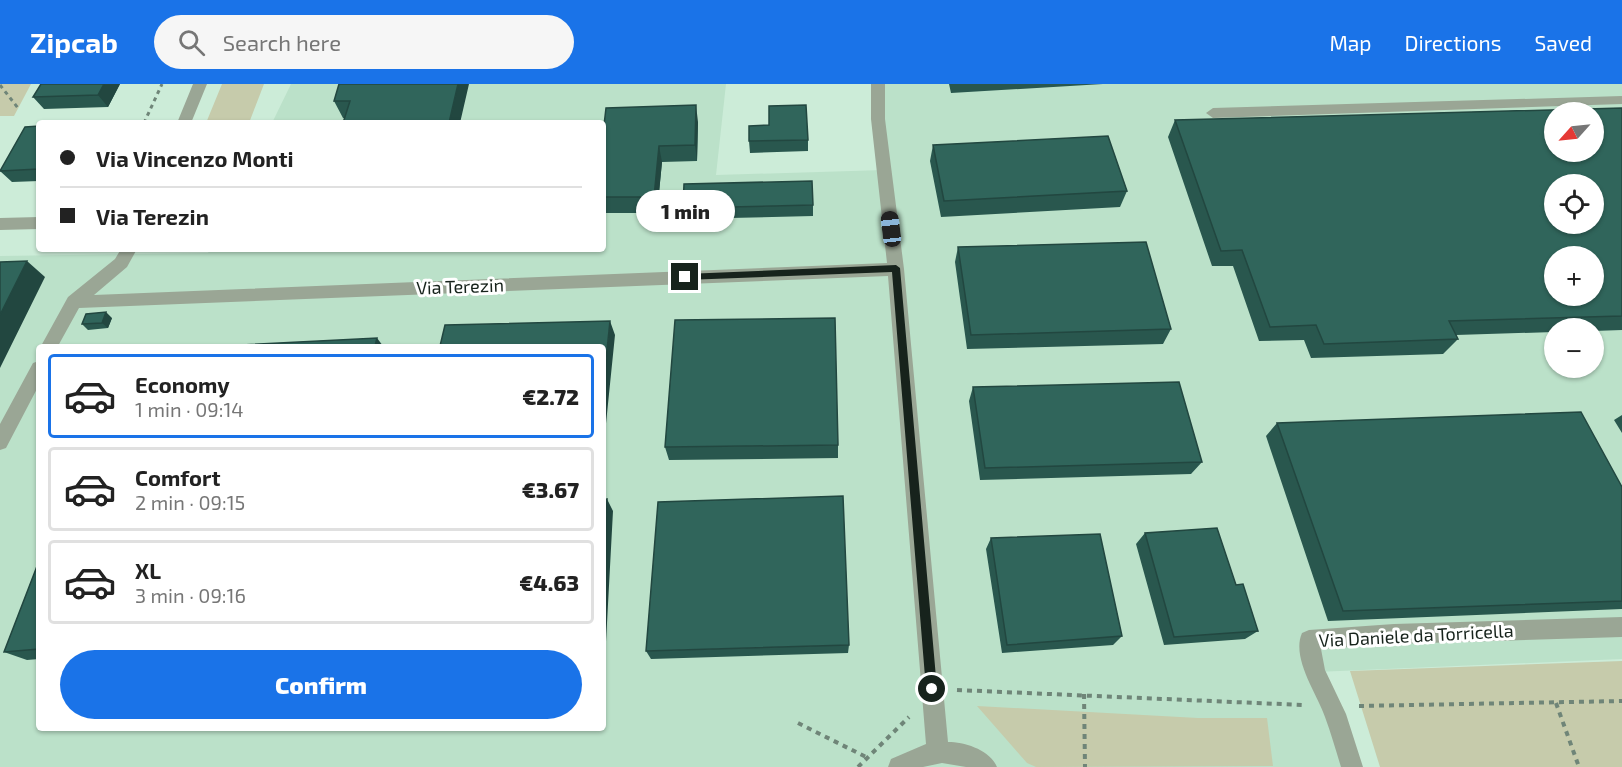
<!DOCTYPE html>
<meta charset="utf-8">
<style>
body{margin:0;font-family:"Exo 2",sans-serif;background:#f6f6f6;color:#222;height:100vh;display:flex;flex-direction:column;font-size:22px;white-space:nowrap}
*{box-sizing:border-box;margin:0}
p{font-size:20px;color:#767676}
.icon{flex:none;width:33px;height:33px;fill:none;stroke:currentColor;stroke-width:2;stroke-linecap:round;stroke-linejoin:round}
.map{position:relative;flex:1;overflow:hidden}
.side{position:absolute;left:36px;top:260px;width:570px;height:387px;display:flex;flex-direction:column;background:#fff;border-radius:6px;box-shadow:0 2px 4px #0004}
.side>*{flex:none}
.banner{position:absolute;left:36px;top:36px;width:570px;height:132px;border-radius:6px;box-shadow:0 2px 4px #0004;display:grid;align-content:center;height:132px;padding:0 24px;background:#fff}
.needle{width:39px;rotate:243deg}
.tools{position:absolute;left:1544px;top:18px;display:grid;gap:12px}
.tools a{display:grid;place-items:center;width:60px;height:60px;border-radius:50%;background:#fff;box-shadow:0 2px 4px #0004;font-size:30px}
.end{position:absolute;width:27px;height:27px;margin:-14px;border:8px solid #17231c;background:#fff;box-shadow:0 0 0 3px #fff}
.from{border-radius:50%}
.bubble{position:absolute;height:42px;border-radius:21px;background:#fff;box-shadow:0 2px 4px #0004;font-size:20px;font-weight:800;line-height:42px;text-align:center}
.car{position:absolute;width:18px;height:36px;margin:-18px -9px;border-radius:8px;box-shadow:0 0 4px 2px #0007;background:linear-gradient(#222 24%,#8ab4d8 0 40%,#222 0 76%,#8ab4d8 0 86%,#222 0)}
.banner b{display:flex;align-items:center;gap:21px;height:57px;font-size:22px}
.banner b+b{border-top:2px solid #e0e0e0}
.banner i{width:15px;height:15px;background:#222}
ul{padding:10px 0 0;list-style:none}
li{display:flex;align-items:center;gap:18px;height:84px;margin:0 12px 9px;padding:0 12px;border:3px solid #e0e0e0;border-radius:6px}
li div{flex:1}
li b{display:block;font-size:22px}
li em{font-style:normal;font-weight:800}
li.selected{border-color:#1a73e8}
li>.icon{width:54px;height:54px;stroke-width:1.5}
.primary-button{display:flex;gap:12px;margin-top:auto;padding:12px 24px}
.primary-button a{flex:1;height:69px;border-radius:36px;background:#1a73e8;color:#fff;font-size:24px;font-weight:800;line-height:69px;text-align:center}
header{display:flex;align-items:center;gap:36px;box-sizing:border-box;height:84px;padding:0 30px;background:#1a73e8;color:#fff}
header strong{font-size:28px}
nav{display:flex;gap:33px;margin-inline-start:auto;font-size:21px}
.search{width:420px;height:54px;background:#f6f6f6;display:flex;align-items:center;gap:15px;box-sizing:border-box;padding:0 21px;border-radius:33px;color:#767676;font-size:22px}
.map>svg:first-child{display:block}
.built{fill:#bbe1c9;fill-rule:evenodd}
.green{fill:#c6cbab}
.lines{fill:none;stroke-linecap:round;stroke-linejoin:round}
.path-far1{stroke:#6f8578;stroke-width:3;stroke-dasharray:4 4;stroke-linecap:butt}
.path{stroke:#6f8578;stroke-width:4;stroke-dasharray:5 5;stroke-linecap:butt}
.lane{fill:#9aa695;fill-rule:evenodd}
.street{fill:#9aa695;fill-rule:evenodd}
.wall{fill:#29574e}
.shaded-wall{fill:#224740}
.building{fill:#30655b;stroke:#224740;stroke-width:1.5;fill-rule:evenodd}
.route{fill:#17231c}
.labels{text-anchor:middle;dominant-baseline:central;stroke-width:6;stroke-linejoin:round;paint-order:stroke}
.street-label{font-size:18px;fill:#17231c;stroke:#fff}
</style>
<header>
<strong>Zipcab</strong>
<div class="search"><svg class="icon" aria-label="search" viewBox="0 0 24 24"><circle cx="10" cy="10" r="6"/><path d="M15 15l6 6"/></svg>Search here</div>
<nav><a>Map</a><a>Directions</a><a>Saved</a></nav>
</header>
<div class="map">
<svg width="1622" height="683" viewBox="0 0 1622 683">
<rect width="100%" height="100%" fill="#ccecd8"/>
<path class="built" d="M291 0H726L716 91 884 86 878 0H1622V575L1316 588 1352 683H0V172L208 169 210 165H603V39H272ZM1554 28H1593V68H1554ZM1554 100H1593V140H1554ZM1554 172H1593V212H1554ZM1554 244H1593V284H1554ZM39 262H603V644H39Z"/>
<path class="green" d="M0 0H31L14 32H0Z
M222 0H264L249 39H206Z
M1622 577V683H1380L1350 587Z
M977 622 1198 634H1267L1273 682 1036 683 1027 679Z"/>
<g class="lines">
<path class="path-far1" d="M0 1 18 24
M144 39 162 0"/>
<path class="path" d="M957 606 1303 621
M1084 610 1085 683
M1556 619 1579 683
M1359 622 1622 617
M798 639 866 673
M858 683 909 633"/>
<path class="lane" d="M1622 12V20L1213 34 1206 29 1213 24Z"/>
<path class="street" d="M193 0H207L191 39H177Z
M871 0H885V35L904 185 948 658C965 658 990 666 997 683H966L942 679 923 683H888L891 675 926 660 888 192 79 224 58 262H41L68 213 115 175 121 165H137L127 183 94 211 887 179 871 35Z
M39 133V145L0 146V134Z
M39 277V301L6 364 0 366V340L33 279Z
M1622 533V553L1394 560 1321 565 1325 586 1346 630 1363 683H1341C1336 667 1331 649 1325 633 1317 610 1291 574 1302 549L1309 546 1394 540Z"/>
</g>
<path class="wall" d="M120 0 108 23 44 25 33 13Z
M469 0 345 34H343L334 17Z
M949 0H1103L951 9Z
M1622 24V246L1593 247V244H1554V248L1456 251 1458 255 1443 270 1311 274 1304 256 1259 257 1233 182H1212L1168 53 1175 36Z
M698 38 697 77 662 78 657 129H603V50Z
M39 42V97L12 98 0 87Z
M808 56V67L750 69 749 57Z
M933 61 1127 107 1120 123 941 133 930 77Z
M813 121V132L684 135 683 124Z
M958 163 1171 245 1163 260 967 265 955 178Z
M112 234 108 244 88 246 82 240Z
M973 303 1202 378 1191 390 980 396 969 317Z
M1622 331V349L1614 336Z
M1277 339 1622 403V525L1328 537 1266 352Z
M838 361V374L669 376 665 363Z
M1145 449 1236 501 1258 547 1245 555 1164 561 1136 460Z
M991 454 1122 552 1113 561 1002 569 986 465Z
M39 477V575L27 576 4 568Z
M849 561 848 569 651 575 646 567Z"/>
<path class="shaded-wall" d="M104 0H120L108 23 98 11Z
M458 0H469L460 39H449Z
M696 21 698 38 697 77 695 61Z
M659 62 662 78 657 129 654 113Z
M27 177 45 193 0 284V231Z
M106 228 112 234 108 244 102 239Z
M610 237 615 251 604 359 603 357V304Z
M377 254 383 262H375Z
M607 415 613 427 605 576 603 574V489Z"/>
<path class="building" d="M41 0H104L98 11 33 13Z
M339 0H458L449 39H343L350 17H334Z
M696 21 695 61 659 62 654 113H603V50L606 24Z
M806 21 808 56 749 57V42L769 41V22Z
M1622 24V232L1449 237 1458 255 1324 260 1316 241 1270 243 1242 166 1221 167 1175 36ZM1554 28H1593V68H1554ZM1554 100H1593V140H1554ZM1554 172H1593V212H1554Z
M39 42V85L0 87 25 43Z
M1108 52 1127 107 944 117 933 61Z
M812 97 813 121 683 124 684 100Z
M1146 158 1171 245 971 251 958 163Z
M27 177 0 231V178Z
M106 228 102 239 82 240 86 230Z
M835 234 838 361 665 363 675 236Z
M610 237 603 304V262H440L445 241Z
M377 254 375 262H222Z
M1179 298 1202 378 985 384 973 303Z
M1581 328 1622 403V517L1343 527 1277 339Z
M843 412 849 561 646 567 658 418Z
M607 415 603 489V416Z
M1217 444 1236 501 1243 500 1258 547 1174 553 1145 449Z
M1100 450 1122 552 1007 561 991 454Z
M39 477V565L4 568Z"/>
<path class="route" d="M896 181 900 184 937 605 932 611 926 605 892 188 685 196 680 193 685 190Z"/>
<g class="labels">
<g class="street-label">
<text transform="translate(460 202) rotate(-2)">Via Terezin</text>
<text transform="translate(1416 551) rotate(-3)">Via Daniele da Torricella</text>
</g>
</g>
</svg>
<div class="tools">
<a><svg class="needle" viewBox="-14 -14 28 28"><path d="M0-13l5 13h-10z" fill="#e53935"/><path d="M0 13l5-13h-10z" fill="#767676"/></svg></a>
<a><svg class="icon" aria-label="locate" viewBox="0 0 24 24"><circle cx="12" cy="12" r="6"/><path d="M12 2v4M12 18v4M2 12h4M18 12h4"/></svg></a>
<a>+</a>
<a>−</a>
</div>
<i class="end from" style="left:932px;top:605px"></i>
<i class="end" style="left:685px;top:193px"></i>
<div class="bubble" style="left:636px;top:106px;width:99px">1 min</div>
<i class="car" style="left:891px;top:145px;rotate:353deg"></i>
<div class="banner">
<b><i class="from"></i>Via Vincenzo Monti</b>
<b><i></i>Via Terezin</b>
</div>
<section class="side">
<ul>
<li class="selected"><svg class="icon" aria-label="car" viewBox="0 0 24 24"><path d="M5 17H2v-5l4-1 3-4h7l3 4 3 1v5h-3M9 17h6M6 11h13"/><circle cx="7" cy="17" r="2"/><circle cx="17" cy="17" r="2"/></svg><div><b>Economy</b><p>1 min · 09:14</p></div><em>€2.72</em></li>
<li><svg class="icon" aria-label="car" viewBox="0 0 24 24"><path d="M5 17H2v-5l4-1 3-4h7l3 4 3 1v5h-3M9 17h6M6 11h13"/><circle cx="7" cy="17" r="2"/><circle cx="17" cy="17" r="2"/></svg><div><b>Comfort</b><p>2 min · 09:15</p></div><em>€3.67</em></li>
<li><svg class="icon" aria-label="car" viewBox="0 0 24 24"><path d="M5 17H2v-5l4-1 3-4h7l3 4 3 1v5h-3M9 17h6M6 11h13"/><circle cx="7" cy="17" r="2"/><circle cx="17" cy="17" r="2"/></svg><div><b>XL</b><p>3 min · 09:16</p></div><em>€4.63</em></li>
</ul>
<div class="primary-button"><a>Confirm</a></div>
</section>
</div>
